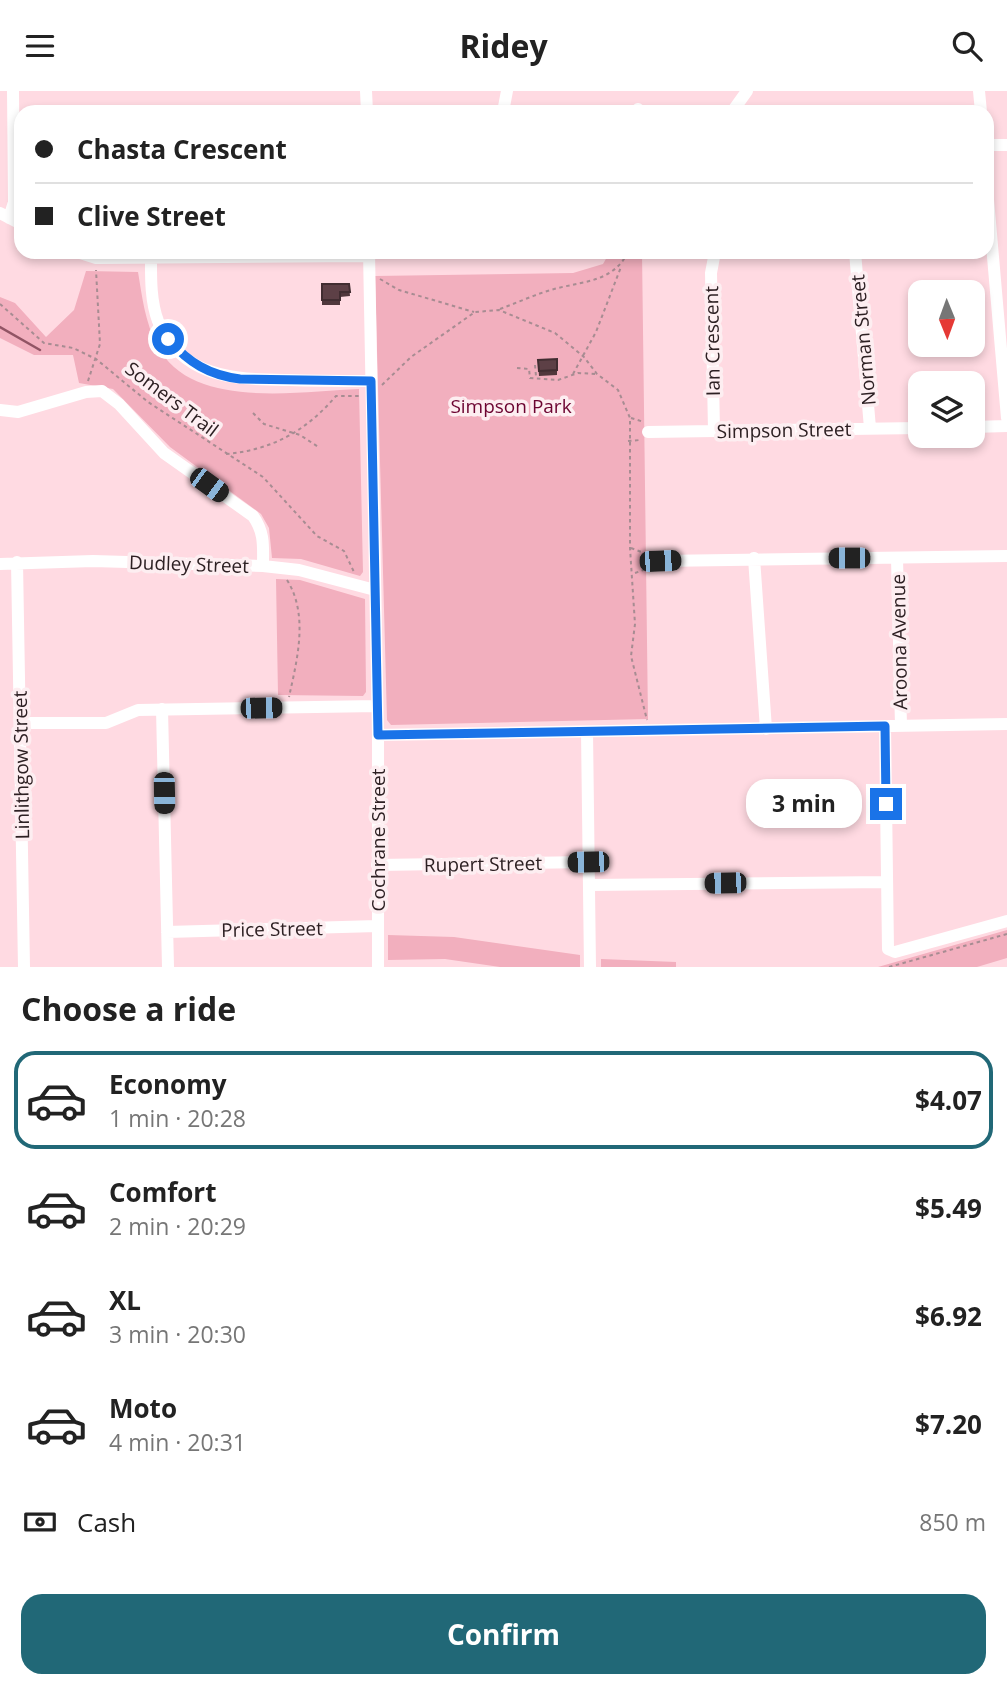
<!DOCTYPE html>
<meta charset="utf-8">
<style>
body{margin:0;font-family:"Open Sans",sans-serif;background:#f6f6f6;color:#222;height:100vh;display:flex;flex-direction:column;font-size:26px;white-space:nowrap}
*{box-sizing:border-box;margin:0}
p{font-size:23px;color:#767676}
.icon{flex:none;width:38px;height:38px;fill:none;stroke:currentColor;stroke-width:2;stroke-linecap:round;stroke-linejoin:round}
.map{position:relative;height:876px;overflow:hidden}
.details{display:flex;flex-direction:column;background:#fff;flex:1}
.details>*{flex:none}
.banner{position:absolute;left:14px;top:14px;width:980px;height:154px;border-radius:21px;box-shadow:0 4px 10px #0003;display:grid;align-content:center;height:154px;padding:0 21px;background:#fff}
.needle{width:46px;rotate:179deg}
.tools{position:absolute;left:908px;top:189px;display:grid;gap:14px}
.tools a{display:grid;place-items:center;width:77px;height:77px;border-radius:14px;background:#fff;box-shadow:0 4px 10px #0003;font-size:35px}
.end{position:absolute;width:32px;height:32px;margin:-16px;border:9px solid #1a73e8;background:#fff;box-shadow:0 0 0 4px #fff}
.from{border-radius:50%}
.bubble{position:absolute;height:49px;border-radius:21px;background:#fff;box-shadow:0 4px 10px #0003;font-size:23px;font-weight:700;line-height:49px;text-align:center}
.car{position:absolute;width:21px;height:42px;margin:-21px -10px;border-radius:9px;box-shadow:0 0 5px 2px #0007;background:linear-gradient(#222 24%,#8ab4d8 0 40%,#222 0 76%,#8ab4d8 0 86%,#222 0)}
.banner b{display:flex;align-items:center;gap:24px;height:66px;font-size:26px}
.banner b+b{border-top:2px solid #e0e0e0}
.banner i{width:18px;height:18px;background:#222}
ul{padding:0;list-style:none}
li{display:flex;align-items:center;gap:21px;height:98px;margin:0 14px 10px;padding:0 7px;border:4px solid transparent;border-radius:21px}
li div{flex:1}
li b{display:block;font-size:26px}
li em{font-style:normal;font-weight:700}
li.current{border-color:#216877}
li>.icon{width:63px;height:63px;stroke-width:1.5}
h2{padding:0 21px;font-size:32px;line-height:84px}
.pay{display:flex;align-items:center;gap:18px;height:77px;padding:0 21px;font-size:26px}
.pay p{margin-inline-start:auto}
.button{display:flex;gap:14px;margin-top:auto;padding:14px 21px}
.button a{flex:1;height:80px;border-radius:21px;background:#216877;color:#fff;font-size:28px;font-weight:700;line-height:80px;text-align:center}
header{display:flex;justify-content:space-between;align-items:center;height:91px;padding:0 21px;background:#fff;font-size:32px;font-weight:700}
.map>svg:first-child{display:block}
.green{fill:#f2afbe}
.lines{fill:none;stroke-linecap:round;stroke-linejoin:round}
.stream{stroke:#915464;stroke-width:2.5}
.path{stroke:#a78c92;stroke-width:2;stroke-dasharray:3.5 3.5;stroke-linecap:butt}
.minor{stroke:#fff;stroke-width:12}
.wall{fill:#50373c}
.building{fill:#5d4046;stroke:#412d31;stroke-width:2}
.route{stroke:#1a73e8;stroke-width:9}
.labels{text-anchor:middle;dominant-baseline:central;stroke-width:7;stroke-linejoin:round;paint-order:stroke}
.street-label{font-size:19px;fill:#2d2023;stroke:#fdeef1}
.park-label{font-size:19px;fill:#6c0431;stroke:#fdeef1}
</style>
<header><svg class="icon" aria-label="menu" viewBox="0 0 24 24"><path d="M4 6h16M4 12h16M4 18h16"/></svg>Ridey<svg class="icon" aria-label="search" viewBox="0 0 24 24"><circle cx="10" cy="10" r="6"/><path d="M15 15l6 6"/></svg></header>
<div class="map">
<svg width="1007" height="876" viewBox="0 0 1007 876">
<rect width="100%" height="100%" fill="#ffdae2"/>
<path class="green" d="M610 161H642L648 628 391 634 387 629 375 185 573 182 603 173Z
M86 180 138 181C142 205 145 231 157 254 190 320 299 300 359 298L363 481 360 485 301 468 272 467 269 437 261 423 170 356 113 298 79 292 73 264H34L0 247V206L15 212 46 246 74 219Z
M276 488 300 489 365 508 366 601 363 605 278 604Z
M1007 839V867L977 876H878Z
M388 844 454 846 580 864V876H500L445 868 388 869Z
M601 868 676 871V876H601Z"/>
<g class="lines">
<path class="stream" d="M0 236 40 259"/>
<path class="path" d="M380 188 399 199 474 221
M0 213 44 252 73 257 96 268 148 311 263 386 317 445 344 460 354 481
M500 218C519 211 538 202 558 197 586 190 614 190 628 161
M535 274 536 285
M517 277 529 278 530 287 558 289 578 282 596 283
M573 283 596 241 621 176
M88 290 100 253 96 179
M382 294 411 266 475 221 499 219 555 242 584 266 597 283 618 299 630 327V457L635 533 631 565 647 629
M253 322 264 333 300 344 320 357
M631 327 644 331
M628 350 640 349
M226 363C272 359 306 340 336 305H360
M631 457 652 465
M635 482 652 476
M287 489C309 524 297 569 289 606
M889 876 1007 843"/>
<path class="minor" d="M366 0 367 21
M979 0 981 21
M638 18V21
M503 21 507 0
M732 21 747 0
M987 54H1007
M987 97 1007 327
M0 122 21 133
M9 127 14 111 13 0
M77 161 96 167 369 165
M151 161C151 183 150 209 158 230 183 289 236 288 290 289 317 290 344 290 371 290
M369 161 378 644V876
M855 161 870 337
M0 319 18 321 86 301 102 300 119 313 164 362 253 425C265 442 263 456 263 475
M973 336 1007 335
M714 340 711 182 715 161
M648 341 920 337
M754 467 766 638
M897 467 901 635
M660 470 1007 465
M17 471 24 876
M0 473 93 470 263 475 299 479 375 499
M162 618 168 876
M21 632H106L138 619 377 615
M885 635 888 858 895 861 1007 830
M587 641 590 876
M378 644 1007 633
M377 774 588 771
M589 794 887 791
M167 841 377 835"/>
</g>
<path class="wall" d="M322 193H349L350 205 340 206V214H322Z
M557 268V284L539 285 538 269Z"/>
<path class="building" d="M322 193H349L350 201H340V209H322Z
M557 268V279L539 280 538 269Z"/>
<g class="lines">
<path class="route" d="M168 248C189 272 209 284 240 288L371 290 378 644 885 635 886 713"/>
</g>
<g class="labels">
<g class="street-label">
<text transform="translate(863 249) rotate(-95)">Norman Street</text>
<text transform="translate(712 250) rotate(-91)">Ian Crescent</text>
<text transform="translate(172 308) rotate(37)">Somers Trail</text>
<text transform="translate(784 339) rotate(-1)">Simpson Street</text>
<text transform="translate(189 473) rotate(2)">Dudley Street</text>
<text transform="translate(899 551) rotate(-91)">Aroona Avenue</text>
<text transform="translate(21 674) rotate(-91)">Linlithgow Street</text>
<text transform="translate(378 749) rotate(-90)">Cochrane Street</text>
<text transform="translate(483 773) rotate(-1)">Rupert Street</text>
<text transform="translate(272 838) rotate(-1)">Price Street</text>
</g>
<g class="park-label">
<text x="511" y="315">Simpson Park</text>
</g>
</g>
</svg>
<div class="tools">
<a><svg class="needle" viewBox="-14 -14 28 28"><path d="M0-13l5 13h-10z" fill="#e53935"/><path d="M0 13l5-13h-10z" fill="#767676"/></svg></a>
<a><svg class="icon" aria-label="layers" viewBox="0 0 24 24"><path d="M12 4l9 5-9 5-9-5zM3 14l9 5 9-5"/></svg></a>
</div>
<i class="end from" style="left:168px;top:248px"></i>
<i class="end" style="left:886px;top:713px"></i>
<div class="bubble" style="left:746px;top:688px;width:116px">3 min</div>
<i class="car" style="left:209px;top:394px;rotate:126deg"></i>
<i class="car" style="left:849px;top:467px;rotate:270deg"></i>
<i class="car" style="left:660px;top:470px;rotate:88deg"></i>
<i class="car" style="left:261px;top:617px;rotate:89deg"></i>
<i class="car" style="left:164px;top:702px;rotate:179deg"></i>
<i class="car" style="left:588px;top:771px;rotate:269deg"></i>
<i class="car" style="left:725px;top:792px;rotate:269deg"></i>
<div class="banner">
<b><i class="from"></i>Chasta Crescent</b>
<b><i></i>Clive Street</b>
</div>
</div>
<section class="details">
<h2>Choose a ride</h2>
<ul>
<li class="current"><svg class="icon" aria-label="car" viewBox="0 0 24 24"><path d="M5 17H2v-5l4-1 3-4h7l3 4 3 1v5h-3M9 17h6M6 11h13"/><circle cx="7" cy="17" r="2"/><circle cx="17" cy="17" r="2"/></svg><div><b>Economy</b><p>1 min · 20:28</p></div><em>$4.07</em></li>
<li><svg class="icon" aria-label="car" viewBox="0 0 24 24"><path d="M5 17H2v-5l4-1 3-4h7l3 4 3 1v5h-3M9 17h6M6 11h13"/><circle cx="7" cy="17" r="2"/><circle cx="17" cy="17" r="2"/></svg><div><b>Comfort</b><p>2 min · 20:29</p></div><em>$5.49</em></li>
<li><svg class="icon" aria-label="car" viewBox="0 0 24 24"><path d="M5 17H2v-5l4-1 3-4h7l3 4 3 1v5h-3M9 17h6M6 11h13"/><circle cx="7" cy="17" r="2"/><circle cx="17" cy="17" r="2"/></svg><div><b>XL</b><p>3 min · 20:30</p></div><em>$6.92</em></li>
<li><svg class="icon" aria-label="car" viewBox="0 0 24 24"><path d="M5 17H2v-5l4-1 3-4h7l3 4 3 1v5h-3M9 17h6M6 11h13"/><circle cx="7" cy="17" r="2"/><circle cx="17" cy="17" r="2"/></svg><div><b>Moto</b><p>4 min · 20:31</p></div><em>$7.20</em></li>
</ul>
<div class="pay"><svg class="icon" aria-label="cash" viewBox="0 0 24 24"><path d="M3 7h18v10H3z"/><circle cx="12" cy="12" r="2"/></svg>Cash<p>850 m</p></div>
<div class="button"><a>Confirm</a></div>
</section>
